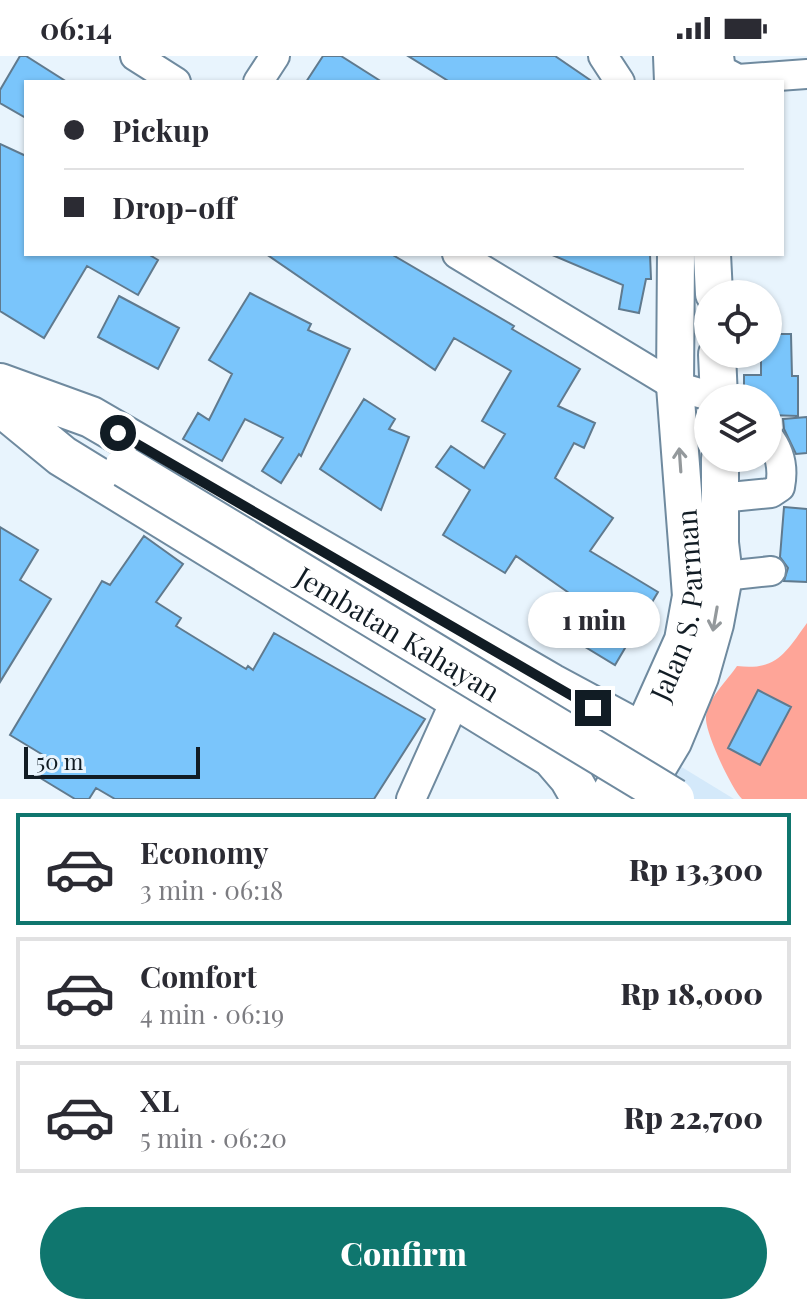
<!DOCTYPE html>
<meta charset="utf-8">
<style>
body{margin:0;font-family:"Playfair Display",serif;background:#f7f7f7;color:#2b2b33;height:100vh;display:flex;flex-direction:column;font-size:30px;white-space:nowrap}
*{box-sizing:border-box;margin:0}
p{font-size:26px;color:#7c7c81}
.icon{flex:none;width:44px;height:44px;fill:none;stroke:currentColor;stroke-width:2;stroke-linecap:round;stroke-linejoin:round}
.map{position:relative;height:743px;overflow:hidden}
.panel{display:flex;flex-direction:column;background:#fff;flex:1}
.panel>*{flex:none}
.guide{position:absolute;left:24px;top:24px;width:760px;height:176px;border-radius:0px;box-shadow:0 2px 6px #0004;display:grid;align-content:center;height:176px;padding:0 40px;background:#fff}
.tools{position:absolute;left:694px;top:224px;display:grid;gap:16px}
.tools a{display:grid;place-items:center;width:88px;height:88px;border-radius:50%;background:#fff;box-shadow:0 2px 6px #0004;font-size:40px}
.scale{position:absolute;left:24px;bottom:20px;width:176px;box-sizing:border-box;padding-left:8px;border:4px solid #111c24;border-top:0;font-size:22px;line-height:28px;white-space:nowrap;color:#111c24;-webkit-text-stroke:6px #e8f4fd;paint-order:stroke}
.end{position:absolute;width:36px;height:36px;margin:-18px;border:10px solid #111c24;background:#fff;box-shadow:0 0 0 4px #fff}
.from{border-radius:50%}
.bubble{position:absolute;height:56px;border-radius:28px;background:#fff;box-shadow:0 2px 6px #0004;font-size:26px;font-weight:800;line-height:56px;text-align:center}
.guide b{display:flex;align-items:center;gap:28px;height:76px;font-size:30px}
.guide b+b{border-top:2px solid #e1e1e2}
.guide i{width:20px;height:20px;background:#2b2b33}
ul{padding:14px 0 0;list-style:none}
li{display:flex;align-items:center;gap:24px;height:112px;margin:0 16px 12px;padding:0 24px;border:4px solid #e1e1e2;border-radius:0px}
li div{flex:1}
li b{display:block;font-size:30px}
li em{font-style:normal;font-weight:800}
li.on{border-color:#0f766e}
li>.icon{width:72px;height:72px;stroke-width:1.5}
.cta{display:flex;gap:16px;margin-top:auto;padding:16px 40px}
.cta a{flex:1;height:92px;border-radius:48px;background:#0f766e;color:#fff;font-size:32px;font-weight:800;line-height:92px;text-align:center}
.status{display:flex;justify-content:space-between;align-items:center;height:56px;padding:0 40px;background:#fff;direction:ltr}
.status svg{height:22px;fill:currentColor}
.map>svg:first-child{display:block}
.built{fill:#d4e9fa}
.forest{fill:#fea598}
.building{fill:#7ac5fb;stroke:#607a8e;stroke-width:2}
.lines{fill:none;stroke-linecap:round;stroke-linejoin:round}
.minor-casing{stroke:#6f8a9f;stroke-width:32}
.major-casing{stroke:#6f8a9f;stroke-width:40}
.highway-casing{stroke:#6f8a9f;stroke-width:44}
.minor{stroke:#fff;stroke-width:28}
.major{stroke:#fff;stroke-width:36}
.highway{stroke:#fff;stroke-width:40}
.highway-bridge-casing{stroke:#6f8a9f;stroke-width:44;stroke-linecap:butt}
.highway-bridge{stroke:#fff;stroke-width:40}
.oneway{stroke:#94999c}
.route{stroke:#111c24;stroke-width:10}
.labels{text-anchor:middle;dominant-baseline:central;stroke-width:8;stroke-linejoin:round;paint-order:stroke}
.street-label{font-size:28px;fill:#111c24;stroke:#e8f4fd}
</style>
<div class="status"><b>06:14</b><svg viewBox="0 0 49 12"><path d="M0 12V9h3v3zM5 12V6h3v6zM10 12V3h3v9zM15 12V0h3v12zM26 1h20v11H26zM47 4h2v5h-2z"/></svg></div>
<div class="map">
<svg width="807" height="743" viewBox="0 0 807 743">
<rect width="100%" height="100%" fill="#e8f4fd"/>
<path class="built" d="M675 707 734 743H655Z"/>
<path class="forest" d="M807 567V743H742C731 732 707 680 706 664 705 645 727 625 737 610 777 615 786 596 807 567Z"/>
<path class="building" d="M20 0H26L67 26H26V62L0 47V34Z
M323 0H341L382 26H306Z
M408 0H555L593 26H450Z
M0 88 26 100V198H148L158 204 138 239 87 210 44 282 0 255Z
M266 198H391L514 270 512 273 580 313 558 350 595 367 584 392 574 387 555 422 613 462 590 495 658 536 615 609 549 569 569 537 516 500 505 517 443 479 470 434 436 411 451 390 484 412 505 378 482 365 511 315 454 282 435 314Z
M550 198H650L651 223H646L639 257 619 253 623 229Z
M250 237 311 268 308 274 350 293 301 400 299 398 281 427 262 415 283 382 245 363 222 405 183 383 198 357 209 364 232 318 209 304Z
M119 240 179 272 158 313 98 281Z
M768 278H791L792 320H798V360L768 359V342H744V319H761V298H768Z
M364 343 395 363 389 373 409 381 381 454 320 413Z
M807 361V397L796 398 784 373 783 363Z
M784 451 807 453V526L784 525 788 512 780 501Z
M0 471 38 494 20 524 51 543 0 626Z
M144 480 183 508 156 546 181 562 176 570 246 613 248 610 253 614 274 577 425 663 374 743H115L96 732 89 743H75L37 720 48 702 10 679 102 525 110 529Z
M758 634 791 651 760 709 728 692Z"/>
<g class="lines">
<defs>
<path id="minor" d="M135 0 176 26
M603 0 620 26
M719 0 721 14 738 23 807 18
M258 26 275 0
M457 198 675 330 717 342
M720 442 771 437 780 431C784 411 780 395 768 380
M724 520 771 515
M411 743 456 643"/>
<g id="major">
<path d="M672 0 673 26"/>
<path d="M705 0 706 26"/>
<path d="M712 198 714 238"/>
<path d="M717 298 719 342"/>
<path id="s1" d="M607 743 630 702 683 584 691 540 675 330 676 198"/>
<path d="M639 743 673 686 700 621 715 568 724 520 720 487V402"/>
</g>
<path id="highway" d="M0 328 91 361 551 628 642 677
M0 349 62 400 552 701 570 722 582 743"/>
</defs>
<use href="#minor" class="minor-casing"/>
<use href="#major" class="major-casing"/>
<use href="#highway" class="highway-casing"/>
<use href="#minor" class="minor"/>
<use href="#major" class="major"/>
<use href="#highway" class="highway"/>
<defs>
<g id="highway-bridge">
<path id="s2" d="M125 411 674 743"/>
</g>
</defs>
<use href="#highway-bridge" class="highway-bridge-casing"/>
<use href="#highway-bridge" class="highway-bridge"/>
</g>
<defs><path id="oneway-shaft" d="M-6 0H5M1.5-3L5.5 0L1.5 3" fill="none" stroke-width="1.6" stroke-linecap="round" stroke-linejoin="round" transform="scale(2)"/></defs>
<g class="oneway">
<use href="#oneway-shaft" transform="translate(680 404) rotate(-94)"/>
<use href="#oneway-shaft" transform="translate(715 563) rotate(100)"/>
</g>
<g class="lines">
<path class="route" d="M118 377 593 652"/>
</g>
<g class="labels">
<g class="street-label">
<text stroke="none"><textPath href="#s1" startOffset="210">Jalan S. Parman</textPath></text>
<text stroke="none"><textPath href="#s2" startOffset="320">Jembatan Kahayan</textPath></text>
</g>
</g>
</svg>
<div class="tools">
<a><svg class="icon" aria-label="locate" viewBox="0 0 24 24"><circle cx="12" cy="12" r="6"/><path d="M12 2v4M12 18v4M2 12h4M18 12h4"/></svg></a>
<a><svg class="icon" aria-label="layers" viewBox="0 0 24 24"><path d="M12 4l9 5-9 5-9-5zM3 14l9 5 9-5"/></svg></a>
</div>
<div class="scale">50 m</div>
<i class="end from" style="left:118px;top:377px"></i>
<i class="end" style="left:593px;top:652px"></i>
<div class="bubble" style="left:528px;top:536px;width:132px">1 min</div>
<div class="guide">
<b><i class="from"></i>Pickup</b>
<b><i></i>Drop-off</b>
</div>
</div>
<section class="panel">
<ul>
<li class="on"><svg class="icon" aria-label="car" viewBox="0 0 24 24"><path d="M5 17H2v-5l4-1 3-4h7l3 4 3 1v5h-3M9 17h6M6 11h13"/><circle cx="7" cy="17" r="2"/><circle cx="17" cy="17" r="2"/></svg><div><b>Economy</b><p>3 min · 06:18</p></div><em>Rp 13,300</em></li>
<li><svg class="icon" aria-label="car" viewBox="0 0 24 24"><path d="M5 17H2v-5l4-1 3-4h7l3 4 3 1v5h-3M9 17h6M6 11h13"/><circle cx="7" cy="17" r="2"/><circle cx="17" cy="17" r="2"/></svg><div><b>Comfort</b><p>4 min · 06:19</p></div><em>Rp 18,000</em></li>
<li><svg class="icon" aria-label="car" viewBox="0 0 24 24"><path d="M5 17H2v-5l4-1 3-4h7l3 4 3 1v5h-3M9 17h6M6 11h13"/><circle cx="7" cy="17" r="2"/><circle cx="17" cy="17" r="2"/></svg><div><b>XL</b><p>5 min · 06:20</p></div><em>Rp 22,700</em></li>
</ul>
<div class="cta"><a>Confirm</a></div>
</section>
